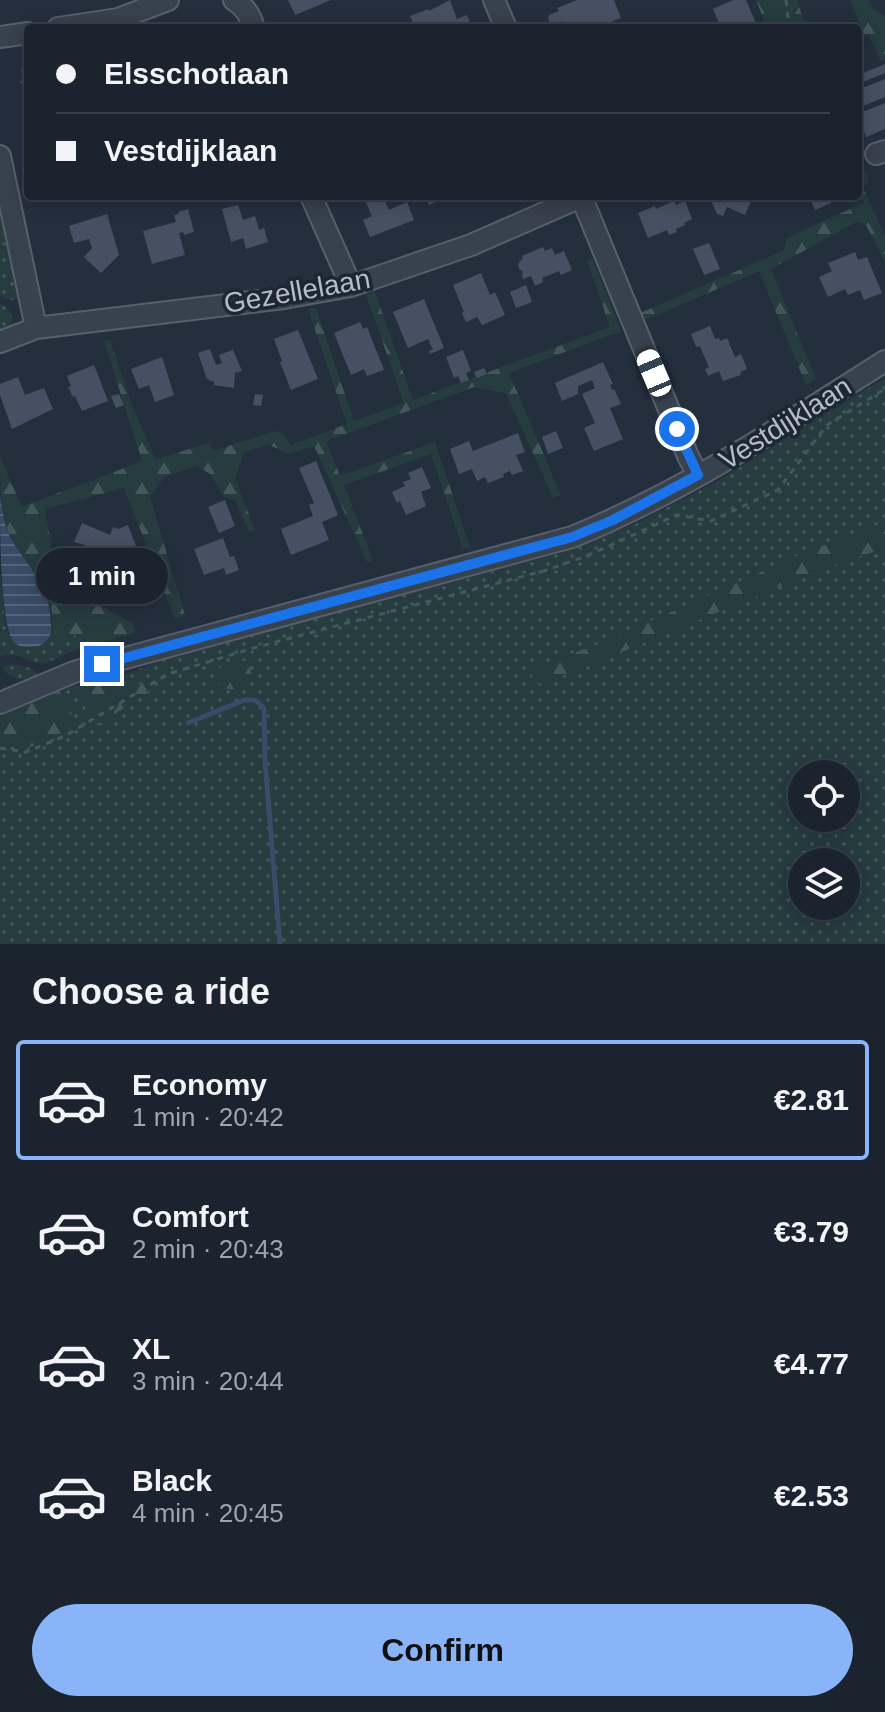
<!DOCTYPE html>
<meta charset="utf-8">
<style>
body{margin:0;font-family:Arial,sans-serif;background:#242b36;color:#f1f3f6;height:100vh;display:flex;flex-direction:column;font-size:30px;white-space:nowrap}
*{box-sizing:border-box;margin:0}
p{font-size:26px;color:#a0a4aa}
.icon{flex:none;width:44px;height:44px;fill:none;stroke:currentColor;stroke-width:2;stroke-linecap:round;stroke-linejoin:round}
.map{position:relative;height:944px;overflow:hidden}
.details{display:flex;flex-direction:column;background:#1b232e;flex:1}
.details>*{flex:none}
.hud{position:absolute;left:24px;top:24px;width:838px;height:176px;border-radius:8px;box-shadow:0 4px 20px #0003,0 0 0 2px #39404a;display:grid;align-content:center;height:176px;padding:0 32px;background:#1b232e}
.fabs{position:absolute;left:788px;top:760px;display:grid;gap:16px}
.fabs a{display:grid;place-items:center;width:72px;height:72px;border-radius:50%;background:#1b232e;box-shadow:0 4px 20px #0003,0 0 0 2px #39404a;font-size:40px}
.end{position:absolute;width:36px;height:36px;margin:-18px;border:10px solid #1a73e8;background:#fff;box-shadow:0 0 0 4px #fff}
.from{border-radius:50%}
.bubble{position:absolute;height:56px;border-radius:28px;background:#1b232e;box-shadow:0 4px 20px #0003,0 0 0 2px #39404a;font-size:26px;font-weight:800;line-height:56px;text-align:center}
.car{position:absolute;width:24px;height:48px;margin:-24px -12px;border-radius:10px;box-shadow:0 0 6px 2px #0007;background:linear-gradient(#fff 24%,#345 0 40%,#fff 0 76%,#345 0 86%,#fff 0)}
.hud b{display:flex;align-items:center;gap:28px;height:76px;font-size:30px}
.hud b+b{border-top:2px solid #39404a}
.hud i{width:20px;height:20px;background:#f1f3f6}
ul{padding:0;list-style:none}
li{display:flex;align-items:center;gap:24px;height:120px;margin:0 16px 12px;padding:0 16px;border:4px solid transparent;border-radius:8px}
li div{flex:1}
li b{display:block;font-size:30px}
li em{font-style:normal;font-weight:800}
li.active{border-color:#8ab4f8}
li>.icon{width:72px;height:72px;stroke-width:1.5}
h2{padding:0 32px;font-size:36px;line-height:96px}
.action{display:flex;gap:16px;margin-top:auto;padding:16px 32px}
.action a{flex:1;height:92px;border-radius:48px;background:#8ab4f8;color:#111;font-size:32px;font-weight:800;line-height:92px;text-align:center}
.map>svg:first-child{display:block}
.grass{fill:url(#grass-dots);fill-rule:evenodd}
.forest{fill:url(#forest-firs)}
.water{fill:url(#water-rules)}
.lines{fill:none;stroke-linecap:round;stroke-linejoin:round}
.stream{stroke:#394c67;stroke-width:5}
.building{fill:#455162}
.minor-casing{stroke:#565f6c;stroke-width:24}
.path{stroke:#44595c;stroke-width:3;stroke-dasharray:6 6;stroke-linecap:butt}
.minor{stroke:#38414e;stroke-width:20}
.route{stroke:#1a73e8;stroke-width:10}
.labels{text-anchor:middle;dominant-baseline:central;stroke-width:7;stroke-linejoin:round;paint-order:stroke}
.street-label{font-size:28px;fill:#b4bcc9;stroke:#1d2633}
</style>
<div class="map">
<svg width="885" height="944" viewBox="0 0 885 944">
<defs>
<pattern id="grass-dots" width="8" height="8" patternUnits="userSpaceOnUse" patternTransform="scale(2)"><rect width="8" height="8" fill="#263c3f"/><path d="M2 2h.1M6 6h.1" fill="none" stroke="#435659" stroke-width="1.8" stroke-linecap="round"/></pattern>
<pattern id="forest-firs" width="22" height="20" patternUnits="userSpaceOnUse" patternTransform="scale(2)"><rect width="22" height="20" fill="#263c3f"/><path d="M5 1l3.5 6h-7zM16 11l3.5 6h-7z" fill="#435659"/></pattern>
<pattern id="water-rules" width="6" height="5" patternUnits="userSpaceOnUse" patternTransform="scale(2)"><rect width="6" height="5" fill="#394c67"/><path d="M0 2.5h6" fill="none" stroke="#53647b"/></pattern>
</defs>
<rect width="100%" height="100%" fill="#242f3e"/>
<path class="grass" d="M0 199 20 297C12 302 8 300 0 295Z
M0 304C11 309 13 315 11 327L0 332Z
M885 378V522L803 553 602 643 530 669 536 685 579 670 822 569 879 550 885 551V944H0V745L25 749 75 724 64 689 79 685 91 728 127 687 119 677 164 659 554 555 633 525 714 483ZM802 774H846V818H802ZM802 862H846V906H802Z
M0 574 5 625 11 639 38 647 48 640 75 634 79 648 44 664C29 662 16 651 0 656Z
M12 664 31 668 38 675C24 682 11 681 2 667Z"/>
<path class="forest" d="M756 0H797L806 28H767Z
M850 0H869L873 9 885 16V60L881 62 869 35 865 36Z
M858 154 869 182 862 186 885 236V262L866 225 858 221 771 269 816 379 806 385 759 271 643 321 640 313 783 251 787 238 863 203 858 191Z
M592 258 621 331 509 373 561 495 553 498 506 393 474 387 326 441 340 476 435 442 470 547 463 549 431 454 344 485 373 560 367 562 314 446 289 454 269 445 244 452 235 478 255 530 249 532 235 500 223 496 210 474 197 466 164 477 150 497 185 615 175 619 124 488 45 509 57 581 132 623 135 633 79 648 75 634 48 640C67 595 18 564 6 526 0 503 0 479 0 456L22 507C62 491 102 477 142 461L104 341 110 340 133 408 156 459 209 443 213 451 275 431 283 434 291 445 347 424 308 309 316 308 354 421 404 403 366 295 375 292 413 400 610 327 587 261Z
M885 522V551L879 550 822 569 579 670 535 685 530 668 602 643 803 553Z
M250 659 251 674 247 686 240 690 220 688 215 669Z
M119 677 127 687 148 682 149 692 91 729 79 685Z
M64 689 75 724 65 734 25 749 0 745V716Z"/>
<path class="water" d="M0 495C2 509 4 524 10 537 28 569 51 584 51 625 51 631 51 637 46 641 42 646 36 647 29 647 23 647 17 646 13 641 0 621 0 525 0 495Z"/>
<g class="lines">
<path class="stream" d="M188 723 244 700H255L264 708 265 761 280 944"/>
</g>
<path class="building" d="M288 0H331L295 15Z
M450 0 457 19 467 15 472 28H415L410 16 429 9V11Z
M577 0H614L621 18 596 28H566L563 21 552 26 548 18 549 15 559 11 557 8Z
M733 0H746L758 28H721L713 9Z
M885 64V73L858 84V75Z
M28 68V98H27L23 83 21 84 20 81H23L21 69Z
M885 79V97L858 108V90Z
M885 103V129L866 137 858 114Z
M363 196H383L389 210 407 202 414 220 370 237 363 220 372 216Z
M426 196H450L429 205Z
M720 196H753L745 215 727 207 723 216 717 214 711 200Z
M809 196H828L831 203 815 210Z
M674 201 676 205 685 201 692 219 684 223 685 225 676 229 677 232 669 235 667 230 648 238 638 213 655 206 656 209Z
M238 205 243 220 255 216 259 230 264 228 268 242 246 249 243 238 231 242 222 209Z
M188 209 194 232 184 235 183 232 179 233 185 255 152 264 143 231 176 222 174 215 179 214 178 212Z
M107 214 119 255 101 273 84 257 92 248 89 239 74 243 69 226Z
M709 243 720 269 704 275 693 249Z
M543 247 545 251 552 248 555 255 564 251 572 270 561 275 559 271 542 278 543 282 535 286 531 276 523 279 522 276 523 272 519 269 518 264 523 258 522 256Z
M855 252 858 260 867 257 882 293 864 300 860 290 848 295 845 289 828 297 819 277 832 271 828 263Z
M481 273 490 295 495 292 505 315 482 325 477 317 466 322 462 313 464 312 453 285Z
M526 285 532 302 516 308 510 292Z
M424 299 444 348 430 354 429 351 433 350 428 339 408 348 393 312Z
M360 322 363 329 367 327 384 370 367 376 364 369 351 375 334 333Z
M710 326 715 339 719 338 720 341 727 338 735 357 741 354 747 369 740 372 741 375 723 381 719 371 708 376 705 369 709 368 700 346 696 347 691 334Z
M298 330 318 379 291 390 280 362 282 361 274 339Z
M210 349 216 365 222 363 219 355 233 350 242 371 235 373 234 388 214 385V382L207 379 198 353Z
M463 350 471 371 466 373 469 380 461 383 458 376 454 378 446 357Z
M162 357 174 395 155 402 149 385 139 389 131 369Z
M603 362 613 384 610 385 612 390 614 389 621 404 610 408 623 439 594 451 584 428 595 423 582 394 595 388 592 380 578 386V394L562 401 555 383Z
M94 365 108 401 82 411 75 396 73 397 68 387 71 386 67 376Z
M484 368 487 374 477 378 474 372Z
M18 377 25 395 44 388 53 409 12 429 0 395V384Z
M119 394 124 405 116 408 111 396Z
M255 394 263 395 261 406 253 405Z
M556 431 563 448 548 454 542 437Z
M518 433 525 452 516 455 523 471 512 475 510 471 503 474 504 477 488 483 485 477 477 481 472 469 459 474 450 449 469 441 473 451Z
M316 461 338 515 322 522 329 540 291 555 281 529 313 516 309 505 314 503 299 468Z
M422 467 431 488 421 492 426 506 406 515 400 501 397 503 392 492 405 486 403 482 411 479 408 473Z
M225 500 235 526 219 533 208 507Z
M82 523 110 535 113 527 119 529 128 525 136 546 114 555 104 551 101 560 82 552 85 545 74 542Z
M223 538 230 557 234 556 239 570 226 575 224 568 204 575 194 549Z"/>
<g class="lines">
<defs>
<path id="minor" d="M234 0C244 6 251 17 254 28
M494 0 506 28
M58 28 118 19 168 0
M0 37 28 33
M876 154 885 151
M0 156 36 328
M311 196 351 286
M581 196 688 456 698 475
M0 342 36 328 284 298 351 286 471 245 583 196
M0 703 74 672 572 537C683 492 784 425 885 361"/>
</defs>
<use href="#minor" class="minor-casing"/>
<path class="path" d="M786 0 789 28
M0 748 26 752 65 736 168 674 257 647 547 570 589 555 677 515 711 521 778 490 827 425 885 389"/>
<use href="#minor" class="minor"/>
</g>
<g class="lines">
<path class="route" d="M102 664 572 537 613 520 698 475 677 429"/>
</g>
<g class="labels">
<g class="street-label">
<text transform="translate(297 291) rotate(-10)">Gezellelaan</text>
<text transform="translate(785 423) rotate(-32)">Vestdijklaan</text>
</g>
</g>
</svg>
<div class="fabs">
<a><svg class="icon" aria-label="locate" viewBox="0 0 24 24"><circle cx="12" cy="12" r="6"/><path d="M12 2v4M12 18v4M2 12h4M18 12h4"/></svg></a>
<a><svg class="icon" aria-label="layers" viewBox="0 0 24 24"><path d="M12 4l9 5-9 5-9-5zM3 14l9 5 9-5"/></svg></a>
</div>
<i class="end from" style="left:677px;top:429px"></i>
<i class="end" style="left:102px;top:664px"></i>
<div class="bubble" style="left:36px;top:548px;width:132px">1 min</div>
<i class="car" style="left:654px;top:373px;rotate:337deg"></i>
<div class="hud">
<b><i class="from"></i>Elsschotlaan</b>
<b><i></i>Vestdijklaan</b>
</div>
</div>
<section class="details">
<h2>Choose a ride</h2>
<ul>
<li class="active"><svg class="icon" aria-label="car" viewBox="0 0 24 24"><path d="M5 17H2v-5l4-1 3-4h7l3 4 3 1v5h-3M9 17h6M6 11h13"/><circle cx="7" cy="17" r="2"/><circle cx="17" cy="17" r="2"/></svg><div><b>Economy</b><p>1 min · 20:42</p></div><em>€2.81</em></li>
<li><svg class="icon" aria-label="car" viewBox="0 0 24 24"><path d="M5 17H2v-5l4-1 3-4h7l3 4 3 1v5h-3M9 17h6M6 11h13"/><circle cx="7" cy="17" r="2"/><circle cx="17" cy="17" r="2"/></svg><div><b>Comfort</b><p>2 min · 20:43</p></div><em>€3.79</em></li>
<li><svg class="icon" aria-label="car" viewBox="0 0 24 24"><path d="M5 17H2v-5l4-1 3-4h7l3 4 3 1v5h-3M9 17h6M6 11h13"/><circle cx="7" cy="17" r="2"/><circle cx="17" cy="17" r="2"/></svg><div><b>XL</b><p>3 min · 20:44</p></div><em>€4.77</em></li>
<li><svg class="icon" aria-label="car" viewBox="0 0 24 24"><path d="M5 17H2v-5l4-1 3-4h7l3 4 3 1v5h-3M9 17h6M6 11h13"/><circle cx="7" cy="17" r="2"/><circle cx="17" cy="17" r="2"/></svg><div><b>Black</b><p>4 min · 20:45</p></div><em>€2.53</em></li>
</ul>
<div class="action"><a>Confirm</a></div>
</section>
